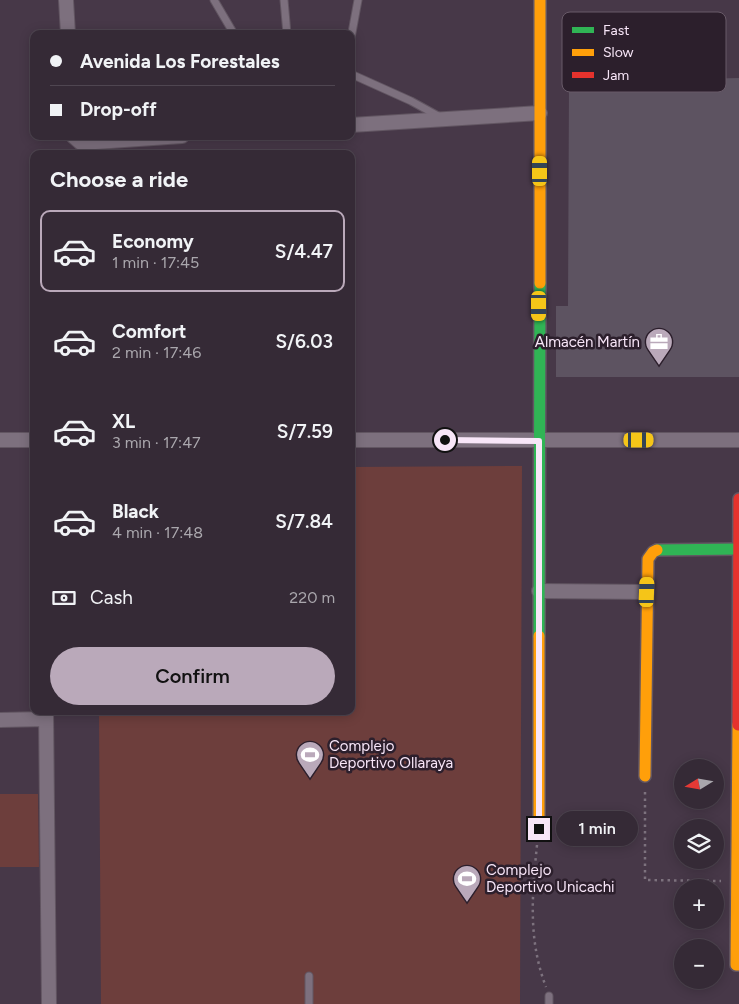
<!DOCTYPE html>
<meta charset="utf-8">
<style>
body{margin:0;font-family:Figtree,sans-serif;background:#3d323e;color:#f1f3f6;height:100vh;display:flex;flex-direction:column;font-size:19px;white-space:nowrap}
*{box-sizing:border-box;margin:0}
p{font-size:16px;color:#aaa7ad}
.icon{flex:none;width:28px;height:28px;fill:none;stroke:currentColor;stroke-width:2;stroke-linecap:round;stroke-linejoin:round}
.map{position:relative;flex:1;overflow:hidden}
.panel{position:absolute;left:30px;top:150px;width:325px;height:565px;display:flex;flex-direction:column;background:#352a36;border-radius:10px;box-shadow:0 2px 12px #0003,0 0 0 1px #4f4651}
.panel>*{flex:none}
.top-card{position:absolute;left:30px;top:30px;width:325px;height:110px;border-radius:10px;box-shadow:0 2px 12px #0003,0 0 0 1px #4f4651;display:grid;align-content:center;height:110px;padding:0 20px;background:#352a36}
.needle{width:32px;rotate:259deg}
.controls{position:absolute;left:674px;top:759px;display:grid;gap:10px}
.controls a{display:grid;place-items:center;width:50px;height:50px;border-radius:50%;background:#352a36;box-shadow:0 2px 12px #0003,0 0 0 1px #4f4651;font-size:25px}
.end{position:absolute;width:22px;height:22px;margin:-11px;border:6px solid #f8e6f8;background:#111;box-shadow:0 0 0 2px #111}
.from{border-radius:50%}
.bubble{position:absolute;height:35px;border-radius:18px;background:#352a36;box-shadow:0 2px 12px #0003,0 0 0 1px #4f4651;font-size:16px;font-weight:600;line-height:35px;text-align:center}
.car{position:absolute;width:15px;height:30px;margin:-15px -8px;border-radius:6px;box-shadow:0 0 4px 1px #0007;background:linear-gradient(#f5c518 24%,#345 0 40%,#f5c518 0 76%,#345 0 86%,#f5c518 0)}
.top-card b{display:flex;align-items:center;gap:18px;height:48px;font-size:19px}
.top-card b+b{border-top:1px solid #4f4651}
.top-card i{width:12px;height:12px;background:#f1f3f6}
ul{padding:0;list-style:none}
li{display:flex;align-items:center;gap:15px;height:82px;margin:0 10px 8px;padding:0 10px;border:2px solid transparent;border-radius:10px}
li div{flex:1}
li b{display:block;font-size:19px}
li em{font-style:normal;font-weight:600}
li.current{border-color:#baa9ba}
li>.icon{width:45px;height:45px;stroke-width:1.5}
h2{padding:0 20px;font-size:22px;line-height:60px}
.pay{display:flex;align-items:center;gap:12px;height:55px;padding:0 20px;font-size:19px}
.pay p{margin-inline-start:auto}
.button{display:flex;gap:10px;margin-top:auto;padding:10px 20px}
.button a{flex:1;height:58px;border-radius:30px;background:#baa9ba;color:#111;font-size:20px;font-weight:600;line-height:58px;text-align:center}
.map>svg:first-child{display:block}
.green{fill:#6d3e3c}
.building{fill:#5d5361}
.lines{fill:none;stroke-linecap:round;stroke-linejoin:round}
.lane-casing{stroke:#625662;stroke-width:9}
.street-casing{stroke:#625662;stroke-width:16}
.fast-casing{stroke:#625662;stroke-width:14}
.slow-casing{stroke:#625662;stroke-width:14}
.jam-casing{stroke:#625662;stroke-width:14}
.path{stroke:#7d727e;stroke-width:2.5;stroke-dasharray:2.5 4;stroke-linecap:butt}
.lane{stroke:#7d707e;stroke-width:7}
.street{stroke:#7d707e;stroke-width:14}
.fast{stroke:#30b455;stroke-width:11}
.slow{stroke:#ff9f0a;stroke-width:11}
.jam{stroke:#e5322d;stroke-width:11}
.route{stroke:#f8e6f8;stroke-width:6}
.labels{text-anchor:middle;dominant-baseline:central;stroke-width:5;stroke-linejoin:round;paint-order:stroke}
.poi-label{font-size:15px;fill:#f8e6f8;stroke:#2c1f2c;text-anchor:start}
.key{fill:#2c1f2c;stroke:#695b69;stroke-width:1}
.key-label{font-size:14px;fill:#f8e6f8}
</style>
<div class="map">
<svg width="739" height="1004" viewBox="0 0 739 1004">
<rect width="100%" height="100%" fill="#473848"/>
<path class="green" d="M522 466 520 1004H101L99 711H351V467Z
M0 794H38L39 867H0Z"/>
<path class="building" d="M739 78V377H556V306H568L569 82Z"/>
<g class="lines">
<defs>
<path id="lane" d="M214 0 234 34
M284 0 287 34
M351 38 358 0
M351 74 411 101 440 117
M309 976V1004
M549 1004V996"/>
<path id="street" d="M66 0 68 34
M351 125 540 113
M73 136 81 143 182 136
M0 440H34
M351 440H739
M539 591 647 592
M46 711 49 1004
M0 720 46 719"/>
<path id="fast" d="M657 550 739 549
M539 636 540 283"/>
<path id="slow" d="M540 283V0
M738 725 736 965H739
M645 776 648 559 653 552 657 550
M539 829V636"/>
<path id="jam" d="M738 725 739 499"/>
</defs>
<use href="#lane" class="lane-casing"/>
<use href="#street" class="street-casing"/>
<use href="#fast" class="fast-casing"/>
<use href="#slow" class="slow-casing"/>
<use href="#jam" class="jam-casing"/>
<path class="path" d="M645 792V880L721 881
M537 845C532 895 528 940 546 987"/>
<use href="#lane" class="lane"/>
<use href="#street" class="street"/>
<use href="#fast" class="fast"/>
<use href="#slow" class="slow"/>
<use href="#jam" class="jam"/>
</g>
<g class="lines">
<path class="route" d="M445 440 539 441V829"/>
</g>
<defs>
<symbol id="office-pin" viewBox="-11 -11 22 30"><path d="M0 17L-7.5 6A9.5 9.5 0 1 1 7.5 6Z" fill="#baa9ba" stroke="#2c1f2c"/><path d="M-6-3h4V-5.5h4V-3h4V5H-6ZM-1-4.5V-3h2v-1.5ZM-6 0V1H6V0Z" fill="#fff"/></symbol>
<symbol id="stadium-pin" viewBox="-11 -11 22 30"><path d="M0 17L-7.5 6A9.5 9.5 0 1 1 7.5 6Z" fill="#baa9ba" stroke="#2c1f2c"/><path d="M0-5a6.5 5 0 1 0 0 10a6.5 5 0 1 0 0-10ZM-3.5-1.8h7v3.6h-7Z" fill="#fff"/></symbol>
</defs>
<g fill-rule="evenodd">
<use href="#office-pin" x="643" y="326" width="32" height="43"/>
<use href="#stadium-pin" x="294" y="739" width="32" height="43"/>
<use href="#stadium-pin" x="451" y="863" width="32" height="43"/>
</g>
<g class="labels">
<g class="poi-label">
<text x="640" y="342" text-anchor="end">Almacén Martín</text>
<text x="329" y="746">Complejo<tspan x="329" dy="17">Deportivo Ollaraya</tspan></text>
<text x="486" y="870">Complejo<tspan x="486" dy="17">Deportivo Unicachi</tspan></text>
</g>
</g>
<rect x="562" y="12" width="164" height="80" rx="8" class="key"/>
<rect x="572" y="27" width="22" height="6" fill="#30b455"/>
<rect x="572" y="49" width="22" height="7" fill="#ff9f0a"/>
<rect x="572" y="72" width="22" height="6" fill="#e5322d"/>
<g class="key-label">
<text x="603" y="35">Fast</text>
<text x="603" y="57">Slow</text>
<text x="603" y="80">Jam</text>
</g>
</svg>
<div class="controls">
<a><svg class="needle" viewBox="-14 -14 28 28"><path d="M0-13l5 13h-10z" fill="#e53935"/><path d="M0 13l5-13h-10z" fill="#aaa7ad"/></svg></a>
<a><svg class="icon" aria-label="layers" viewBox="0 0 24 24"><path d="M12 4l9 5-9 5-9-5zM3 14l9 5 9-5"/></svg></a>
<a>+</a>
<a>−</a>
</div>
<i class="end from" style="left:445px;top:440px"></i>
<i class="end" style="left:539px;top:829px"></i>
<div class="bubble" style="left:556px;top:811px;width:82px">1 min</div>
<i class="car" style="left:540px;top:171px;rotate:0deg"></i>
<i class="car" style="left:539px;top:306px;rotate:180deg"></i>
<i class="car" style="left:639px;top:440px;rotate:90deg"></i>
<i class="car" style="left:647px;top:592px;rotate:2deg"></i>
<div class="top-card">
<b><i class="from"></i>Avenida Los Forestales</b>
<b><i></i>Drop-off</b>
</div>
<section class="panel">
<h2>Choose a ride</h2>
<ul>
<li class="current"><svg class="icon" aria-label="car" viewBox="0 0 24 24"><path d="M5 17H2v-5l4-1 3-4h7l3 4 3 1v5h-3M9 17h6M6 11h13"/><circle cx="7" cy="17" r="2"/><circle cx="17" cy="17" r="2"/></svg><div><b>Economy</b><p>1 min · 17:45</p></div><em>S/4.47</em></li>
<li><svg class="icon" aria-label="car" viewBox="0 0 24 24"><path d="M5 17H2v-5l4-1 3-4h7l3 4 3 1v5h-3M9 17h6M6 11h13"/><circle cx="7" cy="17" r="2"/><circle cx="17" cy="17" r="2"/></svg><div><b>Comfort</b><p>2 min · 17:46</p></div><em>S/6.03</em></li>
<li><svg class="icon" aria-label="car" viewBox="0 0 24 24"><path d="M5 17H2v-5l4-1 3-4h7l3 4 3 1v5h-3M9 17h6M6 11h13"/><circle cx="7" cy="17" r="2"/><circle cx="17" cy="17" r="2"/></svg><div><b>XL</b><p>3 min · 17:47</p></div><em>S/7.59</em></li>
<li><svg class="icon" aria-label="car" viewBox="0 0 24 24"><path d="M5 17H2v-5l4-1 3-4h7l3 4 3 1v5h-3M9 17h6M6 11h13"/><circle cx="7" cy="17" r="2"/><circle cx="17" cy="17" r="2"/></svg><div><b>Black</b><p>4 min · 17:48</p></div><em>S/7.84</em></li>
</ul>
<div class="pay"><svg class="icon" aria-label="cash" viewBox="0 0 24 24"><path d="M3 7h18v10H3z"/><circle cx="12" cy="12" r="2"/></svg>Cash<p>220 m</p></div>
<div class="button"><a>Confirm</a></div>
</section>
</div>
